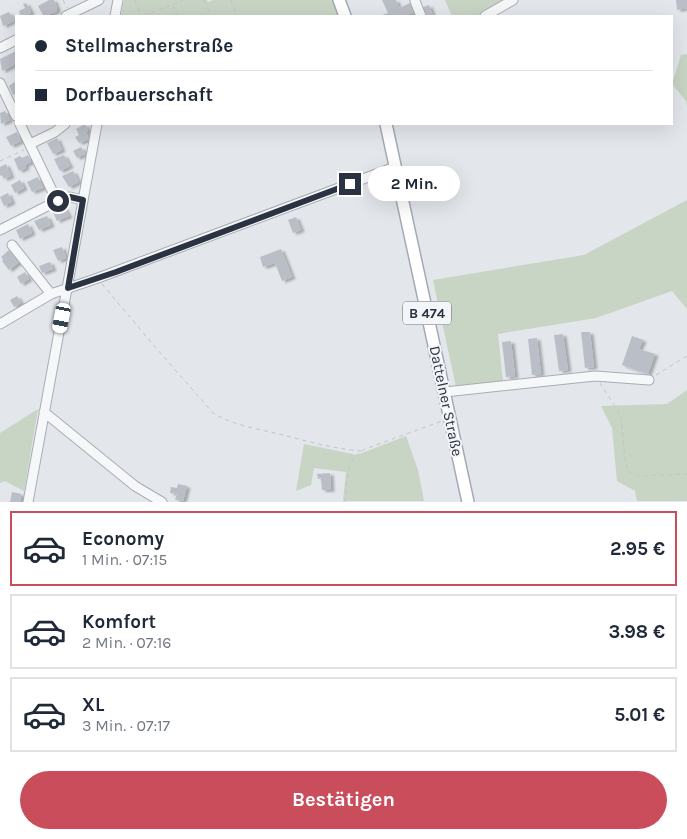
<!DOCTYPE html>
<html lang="de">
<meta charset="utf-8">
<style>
body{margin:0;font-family:Karla,sans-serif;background:#f2f2f3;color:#1f2937;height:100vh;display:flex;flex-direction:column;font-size:19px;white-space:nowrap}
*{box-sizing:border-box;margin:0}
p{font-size:16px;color:#747a83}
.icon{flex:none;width:28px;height:28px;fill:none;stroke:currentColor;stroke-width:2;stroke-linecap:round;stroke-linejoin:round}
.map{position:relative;height:502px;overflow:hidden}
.drawer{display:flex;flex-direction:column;background:#fff;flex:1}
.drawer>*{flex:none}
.banner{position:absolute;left:15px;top:15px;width:658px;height:110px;border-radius:0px;box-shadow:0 5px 20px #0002;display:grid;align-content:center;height:110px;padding:0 20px;background:#fff}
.end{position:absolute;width:22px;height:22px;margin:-11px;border:6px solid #2b3342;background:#fff;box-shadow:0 0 0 2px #fff}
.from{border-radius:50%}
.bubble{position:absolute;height:35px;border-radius:18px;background:#fff;box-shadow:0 5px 20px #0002;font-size:16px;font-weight:700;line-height:35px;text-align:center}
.car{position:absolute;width:15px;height:30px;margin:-15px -8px;border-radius:6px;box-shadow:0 0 4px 1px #0007;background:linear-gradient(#fff 24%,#345 0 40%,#fff 0 76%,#345 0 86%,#fff 0)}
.banner b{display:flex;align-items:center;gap:18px;height:48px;font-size:19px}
.banner b+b{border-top:1px solid #e0e1e3}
.banner i{width:12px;height:12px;background:#1f2937}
ul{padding:9px 0 0;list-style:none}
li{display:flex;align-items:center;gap:15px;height:75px;margin:0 10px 8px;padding:0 10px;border:2px solid #e0e1e3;border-radius:0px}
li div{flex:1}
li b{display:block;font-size:19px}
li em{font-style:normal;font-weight:700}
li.active{border-color:#ca4d5c}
li>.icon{width:45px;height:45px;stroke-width:1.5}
.cta{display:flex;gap:10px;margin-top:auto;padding:10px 20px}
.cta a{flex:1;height:58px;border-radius:30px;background:#ca4d5c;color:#fff;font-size:20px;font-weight:700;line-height:58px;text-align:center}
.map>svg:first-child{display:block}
.green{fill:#c8d4c4}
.building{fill:#babfc7;filter:url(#shadow)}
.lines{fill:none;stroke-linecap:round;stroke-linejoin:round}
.minor-casing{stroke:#a8adb5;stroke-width:11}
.major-casing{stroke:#a3aab6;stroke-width:14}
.path{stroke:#c1c4c9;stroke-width:1;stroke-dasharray:4 4;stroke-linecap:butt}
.minor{stroke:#f6f7f9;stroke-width:9}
.major{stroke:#fff;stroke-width:11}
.route{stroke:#2b3342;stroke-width:6}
.labels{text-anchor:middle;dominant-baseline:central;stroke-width:4;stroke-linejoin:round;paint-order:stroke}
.shield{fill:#f3f5f8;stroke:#676d79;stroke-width:1}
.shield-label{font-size:14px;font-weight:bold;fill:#2b3342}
.street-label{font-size:15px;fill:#2b3342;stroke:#f3f5f8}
</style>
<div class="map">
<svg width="687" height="502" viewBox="0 0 687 502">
<defs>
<filter id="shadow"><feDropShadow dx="3.5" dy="2" stdDeviation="1" flood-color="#0004"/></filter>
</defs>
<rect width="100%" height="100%" fill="#e3e6eb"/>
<path class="green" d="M124 0H207L208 2 213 0H335L342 16H121Z
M445 0H511L482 16H454L451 14Z
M687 54V106L686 101 672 84 681 55Z
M687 200V309L672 291 596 318 498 334 503 382 456 387 433 280 584 255Z
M687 390V501H637L635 491 617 481 612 428 601 406 667 404Z
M38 409 24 491 5 481 0 483V433Z
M406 436 418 470 424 501H343L346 472 314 468 311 485 296 491 304 444 357 455Z"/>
<path class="building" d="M49 0H54L57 8V11L45 16 43 15 38 6Z
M382 0H396L399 8 410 3 414 12 403 16H379L388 13Z
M676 0H687V8L677 10Z
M26 3 31 12 28 16H22L20 15 19 11 25 8 23 4Z
M429 5 433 16H424L421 8Z
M9 12 14 21 3 26 0 16Z
M16 51V64L2 71 0 59Z
M16 81V93L13 95 9 86Z
M5 111 10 120 1 124 0 113Z
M85 124 88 131 86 132 89 139 79 143 75 137 79 135 76 129Z
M17 132 21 141 11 146 6 137Z
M57 138 62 150 53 154 47 143Z
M81 147 85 154 77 158 73 151Z
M28 155 31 162 25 165 26 168 19 171 14 159 20 156 22 158Z
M64 155 70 166 60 171 54 159Z
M6 164 11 176 4 179 2 175 0 176V167Z
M73 171 79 182 69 187 62 176Z
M38 177 43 188 32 192 27 182Z
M20 180 24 188 15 193 11 185Z
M8 193 12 202 4 206 0 197Z
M64 207 69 216 57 221 53 212Z
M47 216 51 225 39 230 34 221Z
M296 217 301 230 293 233 288 220Z
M28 224 32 233 20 239 16 230Z
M62 247 66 258 58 261 53 250Z
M281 249 292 277 282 281 275 263 263 267 260 257Z
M9 250 19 262 9 270 2 261 3 259 1 257Z
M50 262 53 269 42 273 39 266Z
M25 272 29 279 21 284 17 277Z
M17 296 21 303 14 307 10 300Z
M581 332H590L594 367 585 368Z
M563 334 568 370 559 371 554 335Z
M632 336 643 340 639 349 655 354 648 374 622 365Z
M537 338 541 374 532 375 528 339Z
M511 341 515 376 506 377 502 342Z
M330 473 331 490H322L321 478 318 479 317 474Z
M178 484 187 486 183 501 175 500 177 494 170 493 171 487 177 488Z
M12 492 21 494 20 502H10Z"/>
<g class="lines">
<defs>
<path id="minor" d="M415 1 421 16
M66 16 99 0
M115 16 118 0
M485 16 513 0
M0 48 16 40
M0 83 16 116
M20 124 57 201
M30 144 55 132 65 124
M0 230 63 198 70 197 83 200
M12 245 51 294
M0 324 51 294 98 278 395 167
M445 392 595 376 649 380
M44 412 135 486 162 502
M28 502 97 124"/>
<path id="major" d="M339 0 345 16
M386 124 468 502"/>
</defs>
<use href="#minor" class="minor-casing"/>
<use href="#major" class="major-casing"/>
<path class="path" d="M63 0 67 8
M135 0 141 16
M204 0 211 16
M231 0 237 16
M173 5 177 16
M144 16 183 0
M0 161 24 150
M102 284 156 348 213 413C233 425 257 429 279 434 306 441 334 449 362 451
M656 375 687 356
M600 383 621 416 625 460 628 471 639 476 687 474
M345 502C348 480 344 461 365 449L442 421"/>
<use href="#minor" class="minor"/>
<use href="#major" class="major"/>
</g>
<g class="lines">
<path class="route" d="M58 201 70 197 83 200 68 288 116 272 350 184"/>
</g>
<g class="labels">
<rect class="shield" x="403" y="301.5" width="48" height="23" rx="4"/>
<g class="shield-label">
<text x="427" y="313">B 474</text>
</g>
<g class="street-label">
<text transform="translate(446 401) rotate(78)">Dattelner Straße</text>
</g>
</g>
</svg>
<i class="end from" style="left:58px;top:201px"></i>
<i class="end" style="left:350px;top:184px"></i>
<div class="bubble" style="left:368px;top:166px;width:92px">2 Min.</div>
<i class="car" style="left:62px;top:318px;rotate:191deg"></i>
<div class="banner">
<b><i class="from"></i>Stellmacherstraße</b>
<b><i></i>Dorfbauerschaft</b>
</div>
</div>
<section class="drawer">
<ul>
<li class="active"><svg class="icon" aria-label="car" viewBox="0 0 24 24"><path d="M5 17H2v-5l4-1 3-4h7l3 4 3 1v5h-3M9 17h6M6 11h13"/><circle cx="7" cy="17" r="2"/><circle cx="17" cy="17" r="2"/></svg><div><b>Economy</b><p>1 Min. · 07:15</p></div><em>2.95 €</em></li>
<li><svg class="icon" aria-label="car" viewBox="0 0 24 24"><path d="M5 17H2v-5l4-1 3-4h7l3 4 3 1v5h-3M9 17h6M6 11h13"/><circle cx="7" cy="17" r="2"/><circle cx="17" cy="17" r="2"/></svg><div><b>Komfort</b><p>2 Min. · 07:16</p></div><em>3.98 €</em></li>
<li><svg class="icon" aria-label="car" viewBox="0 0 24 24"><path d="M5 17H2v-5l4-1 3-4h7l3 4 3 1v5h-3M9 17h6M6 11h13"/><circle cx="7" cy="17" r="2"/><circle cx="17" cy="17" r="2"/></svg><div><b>XL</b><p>3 Min. · 07:17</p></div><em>5.01 €</em></li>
</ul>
<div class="cta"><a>Bestätigen</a></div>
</section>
